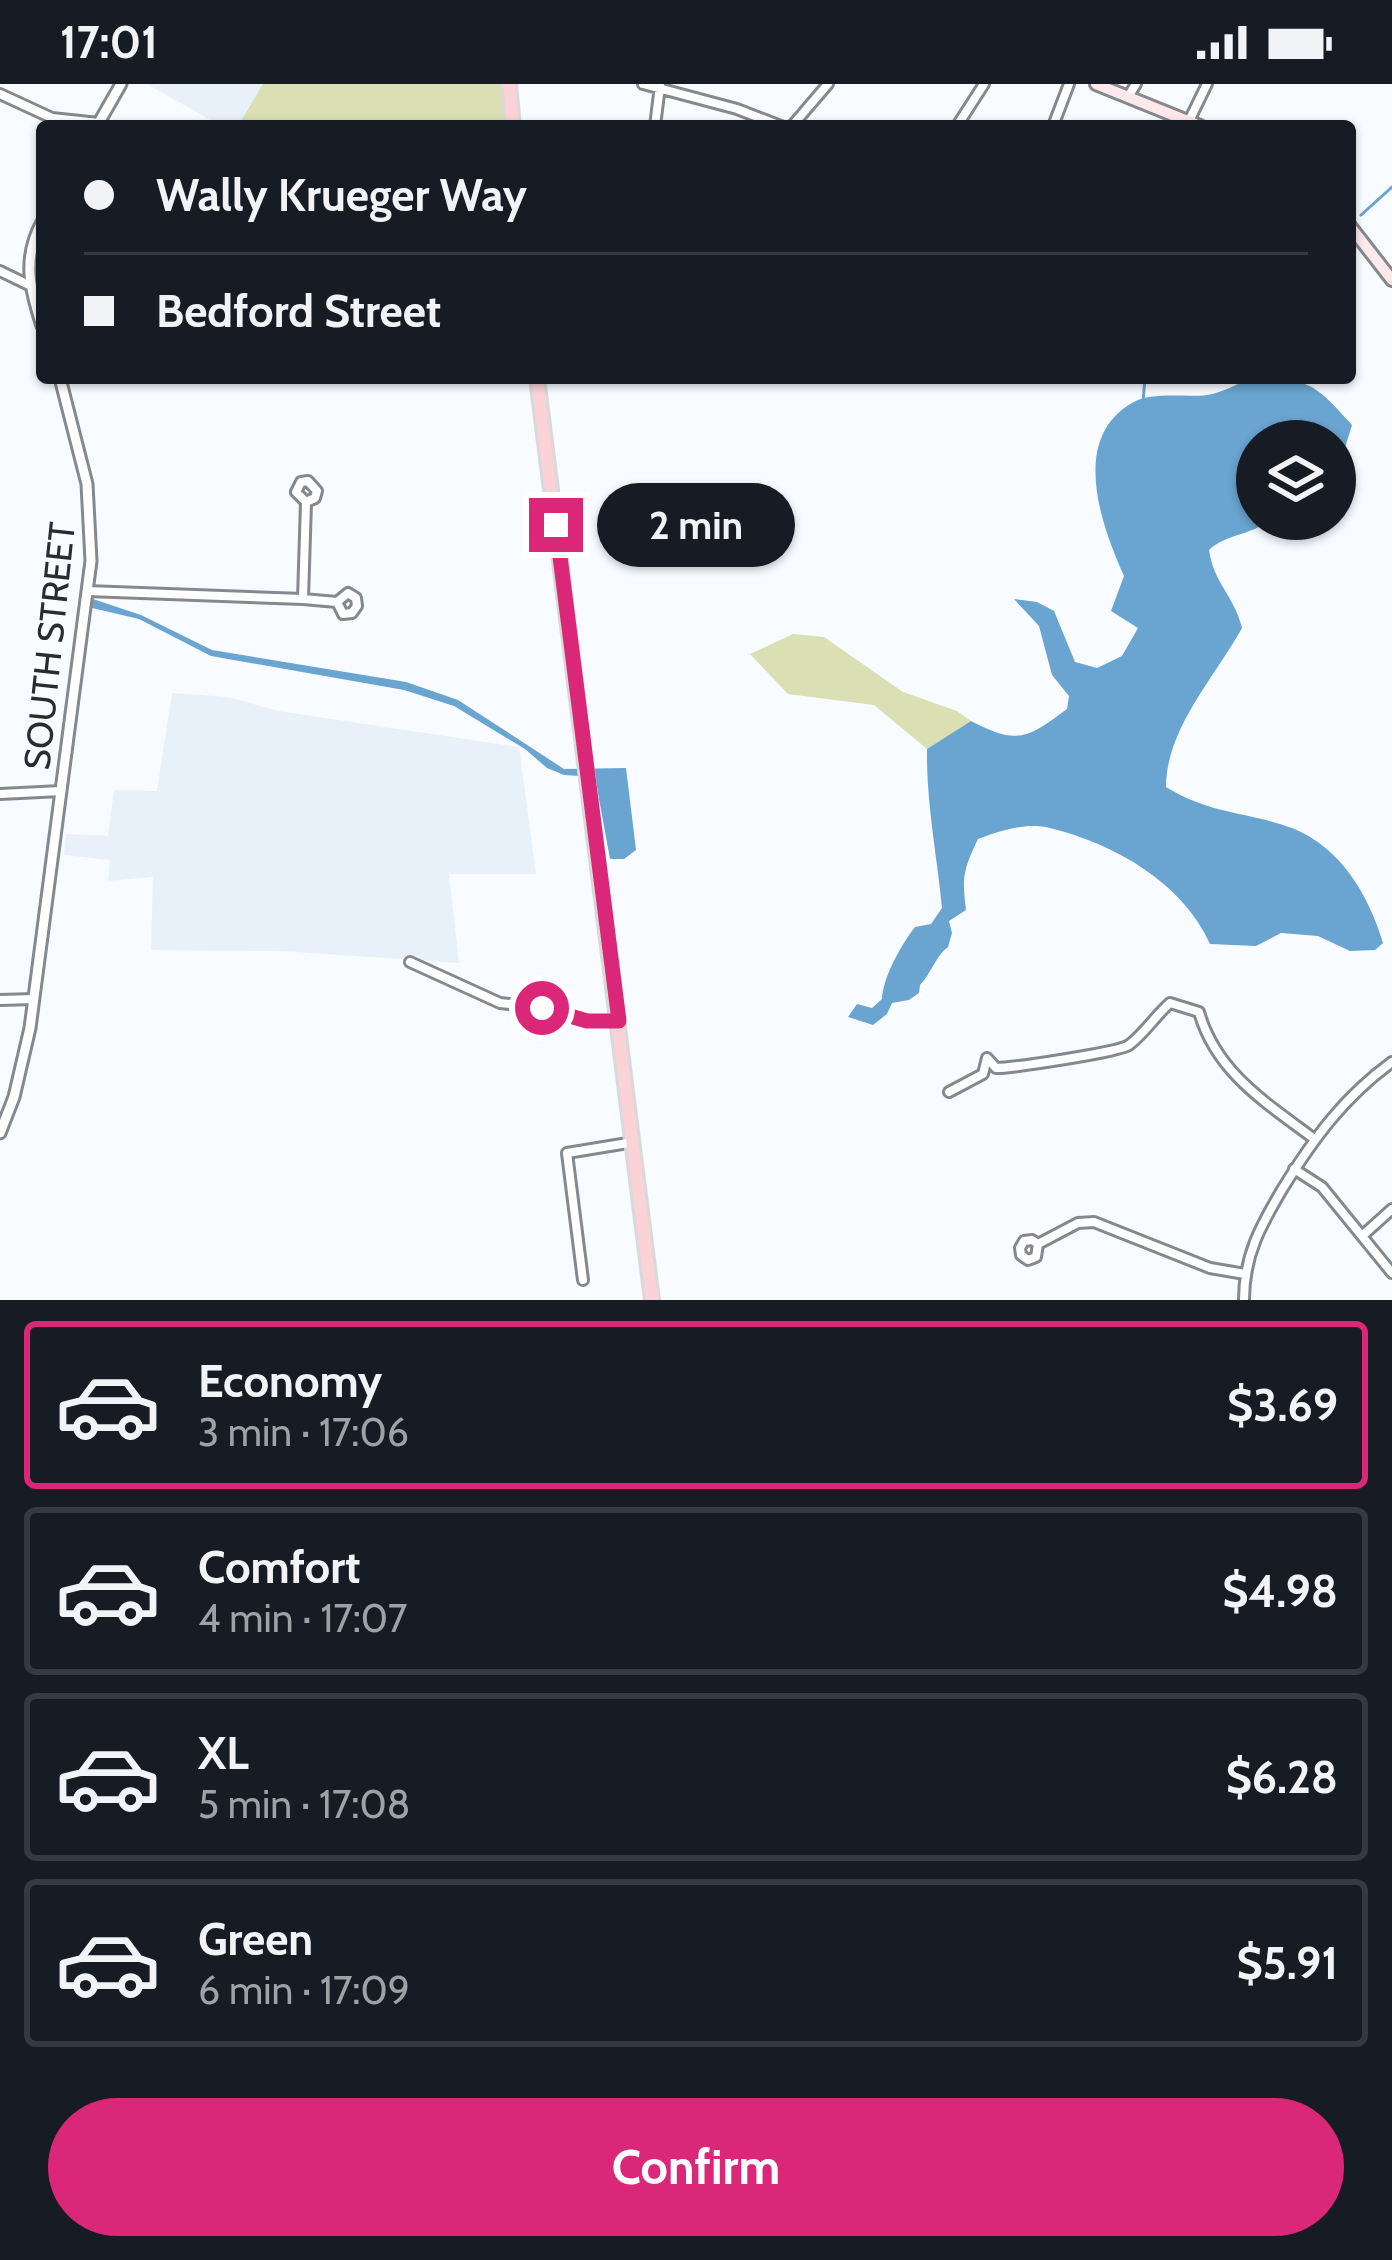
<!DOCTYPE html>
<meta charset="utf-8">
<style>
body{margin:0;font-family:Cabin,sans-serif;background:#20242c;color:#f1f3f6;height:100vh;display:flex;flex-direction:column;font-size:45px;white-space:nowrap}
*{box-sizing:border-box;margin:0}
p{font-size:39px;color:#9ea1a6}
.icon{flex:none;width:66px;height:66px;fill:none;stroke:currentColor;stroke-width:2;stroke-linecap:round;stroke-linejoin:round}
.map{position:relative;height:1216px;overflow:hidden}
.details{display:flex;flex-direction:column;background:#171b24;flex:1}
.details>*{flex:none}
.banner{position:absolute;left:36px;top:36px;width:1320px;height:264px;border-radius:12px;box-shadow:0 3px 9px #0004;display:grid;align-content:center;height:264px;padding:0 48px;background:#171b24}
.controls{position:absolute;left:1236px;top:336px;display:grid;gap:24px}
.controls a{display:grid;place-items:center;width:120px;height:120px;border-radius:50%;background:#171b24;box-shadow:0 3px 9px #0004;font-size:60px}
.end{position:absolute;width:54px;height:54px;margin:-27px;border:15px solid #db2777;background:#fff;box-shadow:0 0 0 6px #fff}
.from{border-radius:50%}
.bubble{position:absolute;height:84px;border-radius:42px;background:#171b24;box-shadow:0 3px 9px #0004;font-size:39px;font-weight:800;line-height:84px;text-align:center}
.banner b{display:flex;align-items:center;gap:42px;height:114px;font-size:45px}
.banner b+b{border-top:3px solid #363941}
.banner i{width:30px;height:30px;background:#f1f3f6}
ul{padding:21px 0 0;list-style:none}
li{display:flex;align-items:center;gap:36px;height:168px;margin:0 24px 18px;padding:0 24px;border:6px solid #363941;border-radius:12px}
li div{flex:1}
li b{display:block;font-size:45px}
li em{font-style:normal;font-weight:800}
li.active{border-color:#db2777}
li>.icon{width:108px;height:108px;stroke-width:1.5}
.primary-button{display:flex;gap:24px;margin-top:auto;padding:24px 48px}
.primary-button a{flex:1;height:138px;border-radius:72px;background:#db2777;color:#fff;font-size:48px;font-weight:800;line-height:138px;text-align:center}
.status{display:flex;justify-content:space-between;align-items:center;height:84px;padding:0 60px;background:#171b24;direction:ltr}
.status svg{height:33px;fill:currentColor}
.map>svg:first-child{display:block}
.built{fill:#e8f0fa}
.green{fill:#dae0b3}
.water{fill:#69a5d0}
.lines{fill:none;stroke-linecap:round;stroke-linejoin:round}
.stream{stroke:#69a5d0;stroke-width:3}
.minor-casing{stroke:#85888c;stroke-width:14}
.tertiary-casing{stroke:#85888c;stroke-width:15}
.secondary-casing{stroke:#85888c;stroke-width:16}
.primary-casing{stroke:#d9d9d9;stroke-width:18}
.minor{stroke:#fff;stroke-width:8}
.tertiary{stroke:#fff;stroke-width:9}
.secondary{stroke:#fde9eb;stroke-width:10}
.primary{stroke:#fbd3d7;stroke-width:12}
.route{stroke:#db2777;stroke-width:15}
.labels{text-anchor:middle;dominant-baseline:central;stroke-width:12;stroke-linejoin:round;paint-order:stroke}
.street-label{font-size:36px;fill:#2a2b2d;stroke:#f8fbff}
</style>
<div class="status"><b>17:01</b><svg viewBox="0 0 49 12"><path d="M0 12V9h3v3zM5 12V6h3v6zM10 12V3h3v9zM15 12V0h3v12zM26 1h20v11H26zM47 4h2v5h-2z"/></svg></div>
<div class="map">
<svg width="1392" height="1216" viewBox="0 0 1392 1216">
<rect width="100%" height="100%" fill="#f8fbff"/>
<path class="built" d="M147 0H263L238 42H221Z
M172 609 228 613 278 627 519 663 536 790H449L459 879 283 867 151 866 153 793 108 797 110 776 64 771 66 750 108 752 114 706 157 707Z"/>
<path class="green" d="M263 0H505L507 42H238Z
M793 550 824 553 903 608 957 627 971 637 927 665 874 621 788 610 750 570Z"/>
<path class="water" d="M1251 294C1309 294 1314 299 1352 341L1344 367 1335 376V357H1257V435H1270C1252 452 1227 449 1209 466 1214 500 1234 511 1242 544 1215 593 1166 645 1166 703 1212 731 1245 727 1292 744 1341 763 1369 812 1383 859L1375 866 1350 867 1318 852 1281 849 1256 862 1210 860C1183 799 1115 760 1050 744 1026 738 1000 747 978 755 963 786 962 794 966 826L949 837 952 849 948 863C936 871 931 890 920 901L919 909 909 916 892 919 887 930 873 941 848 933 857 920 872 924 882 915C883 893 901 861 915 843L931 840 942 824C937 771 926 718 927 665L971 637C1017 661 1027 655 1067 625L1069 612 1052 591 1039 542 1014 515 1037 518 1054 527 1075 578 1097 584 1122 572 1138 544 1111 527 1124 492C1102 443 1069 355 1132 319 1153 307 1184 314 1207 311 1222 309 1237 300 1251 294Z
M93 515 141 531 212 566 406 598 458 616 564 685 626 684 636 766 624 775H610L595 693 564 691 547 684 525 665 454 622 404 606 211 572 139 535 92 524Z"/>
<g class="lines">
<path class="stream" d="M1361 131 1392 103
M1143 318 1145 294"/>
<defs>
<path id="minor" d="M643 0 737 25 781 42
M0 10 52 34 99 39
M1128 13 1136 0
M1189 37 1207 0
M655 42 660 2
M792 42 828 0
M957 42 984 0
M1053 42 1069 0
M0 187 31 202
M87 507 303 515 306 418 315 414 317 407 308 397 301 398 296 408 306 418
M303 515 337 518 348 509 356 514 357 522 352 529 343 530 337 518
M0 710 61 707
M410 878 500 919 546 924 587 937H619
M0 916 34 915
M949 1008 983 990 987 974 996 984C1013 984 1119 968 1129 961 1145 949 1156 931 1170 919L1199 928C1216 988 1265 1018 1313 1054
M1294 1085 1322 1103 1392 1189
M1362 1152 1392 1125
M1038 1160 1036 1173 1028 1176 1021 1171 1020 1164 1024 1157 1032 1156 1038 1160 1078 1139 1094 1138 1210 1184 1245 1190
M583 1196 567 1069 634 1058
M1244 1216C1244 1171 1261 1141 1283 1104 1314 1054 1344 1013 1392 978"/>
<path id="tertiary" d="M97 42 121 0
M42 138C22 175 30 205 42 242
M0 1049 14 1013 30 944 91 477 87 400 60 294"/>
<path id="secondary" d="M1096 0 1200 42
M1350 142 1392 196"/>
<path id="primary" d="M509 0 513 42
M537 294 652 1216"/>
</defs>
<use href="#minor" class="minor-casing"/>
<use href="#tertiary" class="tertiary-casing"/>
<use href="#secondary" class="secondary-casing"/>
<use href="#primary" class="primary-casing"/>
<use href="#minor" class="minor"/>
<use href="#tertiary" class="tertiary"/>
<use href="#secondary" class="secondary"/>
<use href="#primary" class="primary"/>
</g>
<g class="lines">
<path class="route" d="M542 924 587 937H619L556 441"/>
</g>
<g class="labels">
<g class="street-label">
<text transform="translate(49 562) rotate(-84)">SOUTH STREET</text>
</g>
</g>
</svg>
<div class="controls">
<a><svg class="icon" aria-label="layers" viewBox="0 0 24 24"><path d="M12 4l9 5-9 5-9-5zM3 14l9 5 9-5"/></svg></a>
</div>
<i class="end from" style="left:542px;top:924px"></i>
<i class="end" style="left:556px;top:441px"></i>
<div class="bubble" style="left:597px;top:399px;width:198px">2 min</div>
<div class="banner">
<b><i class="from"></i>Wally Krueger Way</b>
<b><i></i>Bedford Street</b>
</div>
</div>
<section class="details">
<ul>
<li class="active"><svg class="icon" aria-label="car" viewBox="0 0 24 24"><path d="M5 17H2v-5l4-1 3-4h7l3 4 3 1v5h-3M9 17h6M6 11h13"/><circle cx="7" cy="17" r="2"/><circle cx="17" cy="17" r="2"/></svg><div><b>Economy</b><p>3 min · 17:06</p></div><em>$3.69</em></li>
<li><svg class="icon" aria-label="car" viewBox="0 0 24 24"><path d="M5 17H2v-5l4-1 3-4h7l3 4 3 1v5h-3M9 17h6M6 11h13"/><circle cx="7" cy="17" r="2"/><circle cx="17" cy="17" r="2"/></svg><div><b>Comfort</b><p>4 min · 17:07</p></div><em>$4.98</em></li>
<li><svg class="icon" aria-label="car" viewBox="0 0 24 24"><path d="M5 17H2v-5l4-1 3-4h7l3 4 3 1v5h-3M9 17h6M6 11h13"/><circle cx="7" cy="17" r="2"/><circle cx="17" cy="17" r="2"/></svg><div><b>XL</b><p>5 min · 17:08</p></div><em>$6.28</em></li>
<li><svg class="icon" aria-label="car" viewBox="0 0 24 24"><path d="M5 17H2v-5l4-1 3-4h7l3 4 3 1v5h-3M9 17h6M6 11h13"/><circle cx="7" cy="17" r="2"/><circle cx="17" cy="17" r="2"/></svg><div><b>Green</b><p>6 min · 17:09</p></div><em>$5.91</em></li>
</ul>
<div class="primary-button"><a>Confirm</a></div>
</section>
